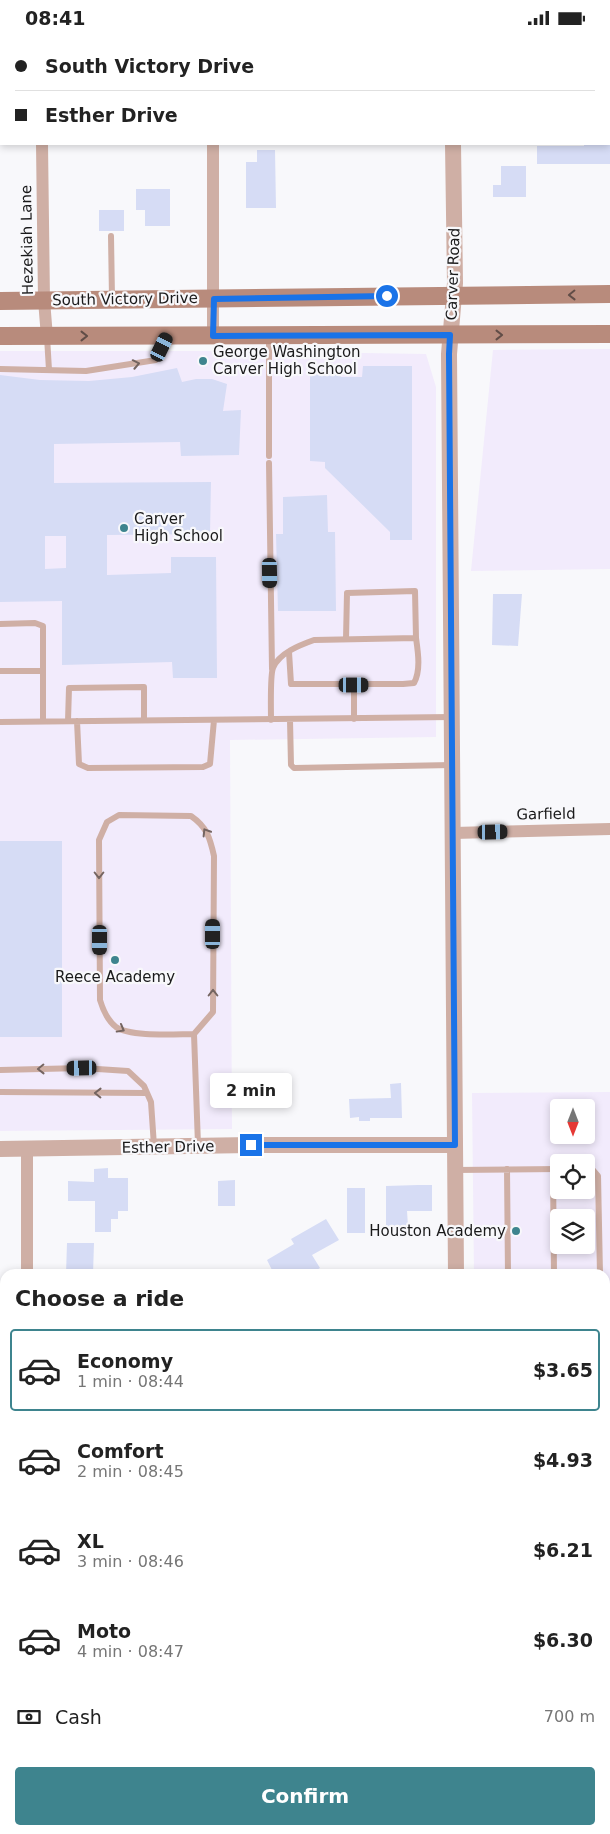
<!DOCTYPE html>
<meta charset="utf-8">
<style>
body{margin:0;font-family:"DejaVu Sans",sans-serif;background:#f2f2f2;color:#222;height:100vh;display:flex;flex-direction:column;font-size:19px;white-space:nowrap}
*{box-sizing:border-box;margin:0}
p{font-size:16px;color:#767676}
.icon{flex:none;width:28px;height:28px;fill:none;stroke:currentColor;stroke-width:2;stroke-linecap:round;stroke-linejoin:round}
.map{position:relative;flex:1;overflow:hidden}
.drawer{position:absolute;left:0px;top:1234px;width:610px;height:566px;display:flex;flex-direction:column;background:#fff;border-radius:15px 15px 0 0;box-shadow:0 2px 8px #0003}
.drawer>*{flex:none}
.banner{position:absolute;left:0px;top:0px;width:610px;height:110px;box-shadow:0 2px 8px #0003;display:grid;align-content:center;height:110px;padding:0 15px;background:#fff}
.needle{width:32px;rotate:180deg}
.controls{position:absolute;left:550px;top:1064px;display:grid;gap:10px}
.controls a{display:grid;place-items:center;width:45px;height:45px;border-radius:5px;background:#fff;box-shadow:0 2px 8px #0003;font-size:25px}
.end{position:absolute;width:22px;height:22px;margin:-11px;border:6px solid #1a73e8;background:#fff;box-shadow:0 0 0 2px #fff}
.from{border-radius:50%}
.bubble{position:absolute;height:35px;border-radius:5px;background:#fff;box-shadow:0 2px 8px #0003;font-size:16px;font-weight:700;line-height:35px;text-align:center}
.car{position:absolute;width:15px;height:30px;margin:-15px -8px;border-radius:6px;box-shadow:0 0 4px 1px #0007;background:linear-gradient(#222 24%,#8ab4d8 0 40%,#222 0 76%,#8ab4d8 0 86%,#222 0)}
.banner b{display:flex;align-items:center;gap:18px;height:48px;font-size:19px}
.banner b+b{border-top:1px solid #e0e0e0}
.banner i{width:12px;height:12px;background:#222}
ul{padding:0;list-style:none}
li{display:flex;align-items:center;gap:15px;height:82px;margin:0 10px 8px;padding:0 5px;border:2px solid transparent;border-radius:5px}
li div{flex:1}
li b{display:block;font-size:19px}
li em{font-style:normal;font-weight:700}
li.selected{border-color:#3e848e}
li>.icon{width:45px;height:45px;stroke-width:1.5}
h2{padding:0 15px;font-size:22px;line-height:60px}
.pay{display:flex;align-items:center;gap:12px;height:55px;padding:0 15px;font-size:19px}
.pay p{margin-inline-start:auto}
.primary-button{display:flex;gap:10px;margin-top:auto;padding:10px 15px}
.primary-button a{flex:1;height:58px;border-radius:5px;background:#3e848e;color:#fff;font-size:20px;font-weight:700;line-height:58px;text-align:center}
.status{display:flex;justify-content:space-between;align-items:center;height:35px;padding:0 25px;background:#fff;direction:ltr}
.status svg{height:14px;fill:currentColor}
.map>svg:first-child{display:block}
.education{fill:#f2ebfc;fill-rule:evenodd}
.building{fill:#d6dcf5;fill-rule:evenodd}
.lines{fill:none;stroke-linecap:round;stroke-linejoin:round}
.service{stroke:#cfafa5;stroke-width:6}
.minor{stroke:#cfafa5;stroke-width:12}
.tertiary{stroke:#cfafa5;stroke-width:16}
.secondary{stroke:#b88b7c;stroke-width:18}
.oneway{stroke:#614d47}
.oneway2{stroke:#746460}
.route{stroke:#1a73e8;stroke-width:6}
.poi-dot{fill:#3e848e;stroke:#f8f8fb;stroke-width:2}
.labels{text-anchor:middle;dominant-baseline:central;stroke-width:4.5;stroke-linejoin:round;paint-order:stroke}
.street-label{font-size:15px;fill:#1a1a1b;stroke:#f8f8fb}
.poi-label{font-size:15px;fill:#1a1a1b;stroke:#f8f8fb;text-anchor:start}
</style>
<div class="status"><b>08:41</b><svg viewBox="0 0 49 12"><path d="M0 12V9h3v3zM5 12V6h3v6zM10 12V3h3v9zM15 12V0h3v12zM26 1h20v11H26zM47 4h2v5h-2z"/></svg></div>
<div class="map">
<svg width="610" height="1799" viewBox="0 0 610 1799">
<rect width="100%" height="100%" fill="#f8f8fb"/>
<path class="education" d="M610 314V534L471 536 493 315Z
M0 316H244L426 319 436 352V702L230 705 232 1094 0 1096Z
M610 1057V1317H605V1239H474L472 1058ZM559 1072H586V1100H559ZM559 1128H586V1155H559ZM559 1182H586V1210H559Z"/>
<path class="building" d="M584 109H610V129H537V111H584Z
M257 115H275L276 173H246V127H257Z
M501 131H526V162H493V150H501Z
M136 154H170V191H145V175H136Z
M99 175H124V196H99Z
M363 331H412V505H390V497L325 433V427L310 426V335H334L341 342H362Z
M177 333 182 347 196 344H212L227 349 223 376 241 375 239 420 181 421 180 407 54 409V448L211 447 210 499 107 500V540L171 538V522H216L217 643H173L172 627 62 630V566L0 567V340L40 345 89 346 132 342ZM45 501H66V533L45 534Z
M327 460 328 497H335L336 576H278L276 499H283V462Z
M493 559H522L518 611 492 610Z
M0 806H62V1002H0Z
M401 1048 402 1083H370V1086H359V1082L350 1083 349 1064 391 1063 390 1049Z
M108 1133V1143H128V1176H118V1184H111V1197H95V1166H68V1146L94 1147V1134Z
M235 1145V1171H218V1146Z
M418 1150H432V1176H407L408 1191 386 1192V1151Z
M347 1153H365V1198H347Z
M326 1184 339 1205 312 1220 320 1233 310 1239H274L267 1225 294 1209 291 1204Z
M67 1208H94L93 1239H66Z"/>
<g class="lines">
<path class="service" d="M111 201 112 263
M47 302 49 335
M0 334 86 336 156 325 167 303
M269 421V303
M269 428 272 634
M0 589 35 588 43 591V686
M346 604 347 558 415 556 416 603
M0 636H43
M354 684V649
M271 685C271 675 270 640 273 633 279 618 300 610 314 605L416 603C418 617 421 635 414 648L403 649H291L289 617
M290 685 291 730 294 733 452 730
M68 686 69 653 144 652V685
M77 686 79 729 88 733 203 732 210 729 214 685
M0 687 451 682
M194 999C175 999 130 1002 116 992 107 985 103 975 100 965L99 805 107 787 119 780 191 781C207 792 210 803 214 821L213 977 194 999 198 1110
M0 1035 82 1033 128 1036 144 1051 151 1067 154 1111
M0 1057 147 1058
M507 1134 508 1239
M553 1134 554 1239
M586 1134H592L598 1141 600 1239
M455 1135 559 1134
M605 1298H610"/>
<path class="minor" d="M41 0V1
M212 0V1
M609 71H610
M42 109 44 265 47 302
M213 109V301
M454 798 610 794
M27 1239V1114
M605 1503H610
M133 1795V1799"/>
<path class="tertiary" d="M452 0V1
M453 109 455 248 449 319 456 1239
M0 1114 251 1110H455
M462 1795V1799"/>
<path class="secondary" d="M0 266 610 259
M0 301 610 299"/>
</g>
<defs><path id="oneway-chevron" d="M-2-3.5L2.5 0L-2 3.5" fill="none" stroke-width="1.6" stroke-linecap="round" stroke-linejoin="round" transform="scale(1.25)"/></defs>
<g class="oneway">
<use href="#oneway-chevron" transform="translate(572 260) rotate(179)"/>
<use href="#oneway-chevron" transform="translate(499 300)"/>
<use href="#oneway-chevron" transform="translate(84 301)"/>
</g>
<g class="oneway2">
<use href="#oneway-chevron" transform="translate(136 329) rotate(-11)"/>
<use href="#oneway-chevron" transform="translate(206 797) rotate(-122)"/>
<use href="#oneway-chevron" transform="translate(99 840) rotate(90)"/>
<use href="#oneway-chevron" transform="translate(213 958) rotate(-90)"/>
<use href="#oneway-chevron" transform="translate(121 994) rotate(29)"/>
<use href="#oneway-chevron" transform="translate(41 1034) rotate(179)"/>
<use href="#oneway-chevron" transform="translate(98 1058) rotate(-179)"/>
</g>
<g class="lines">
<path class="route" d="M251 1110H455L449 319 450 300 213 301 214 264 387 261"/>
</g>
<g class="poi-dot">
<circle cx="203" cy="326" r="5"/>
<circle cx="124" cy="493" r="5"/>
<circle cx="115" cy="925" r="5"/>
<circle cx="516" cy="1196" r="5"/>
</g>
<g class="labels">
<g class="street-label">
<text transform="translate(27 205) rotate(-91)">Hezekiah Lane</text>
<text transform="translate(453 239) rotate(-88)">Carver Road</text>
<text transform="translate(125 264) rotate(-1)">South Victory Drive</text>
<text transform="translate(546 779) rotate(-1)">Garfield</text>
<text transform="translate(168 1112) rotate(-1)">Esther Drive</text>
</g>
<g class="poi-label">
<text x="213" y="317">George Washington<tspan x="213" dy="17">Carver High School</tspan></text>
<text x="134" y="484">Carver<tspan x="134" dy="17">High School</tspan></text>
<text x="115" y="942" text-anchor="middle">Reece Academy</text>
<text x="506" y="1196" text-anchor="end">Houston Academy</text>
</g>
</g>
</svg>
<div class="controls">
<a><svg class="needle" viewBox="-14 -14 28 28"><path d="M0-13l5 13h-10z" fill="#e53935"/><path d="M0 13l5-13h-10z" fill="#767676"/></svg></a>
<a><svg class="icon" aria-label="locate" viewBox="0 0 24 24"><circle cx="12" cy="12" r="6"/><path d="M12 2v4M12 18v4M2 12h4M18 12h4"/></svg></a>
<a><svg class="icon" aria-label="layers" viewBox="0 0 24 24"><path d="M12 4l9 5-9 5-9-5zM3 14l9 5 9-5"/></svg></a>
</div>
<i class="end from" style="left:387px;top:261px"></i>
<i class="end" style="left:251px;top:1110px"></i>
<div class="bubble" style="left:210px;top:1038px;width:82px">2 min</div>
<i class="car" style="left:162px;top:312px;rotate:26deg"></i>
<i class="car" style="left:270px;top:538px;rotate:179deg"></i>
<i class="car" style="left:354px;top:650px;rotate:90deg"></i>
<i class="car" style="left:493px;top:797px;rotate:89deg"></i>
<i class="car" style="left:213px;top:899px;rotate:0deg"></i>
<i class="car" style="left:100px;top:905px;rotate:180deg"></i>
<i class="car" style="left:82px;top:1033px;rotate:269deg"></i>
<div class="banner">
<b><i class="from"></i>South Victory Drive</b>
<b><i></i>Esther Drive</b>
</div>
<section class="drawer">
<h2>Choose a ride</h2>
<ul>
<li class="selected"><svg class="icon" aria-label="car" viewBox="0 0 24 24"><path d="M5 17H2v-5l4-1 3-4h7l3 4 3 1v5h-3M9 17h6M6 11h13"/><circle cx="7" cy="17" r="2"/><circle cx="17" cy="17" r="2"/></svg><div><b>Economy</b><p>1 min · 08:44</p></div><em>$3.65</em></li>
<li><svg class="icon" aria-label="car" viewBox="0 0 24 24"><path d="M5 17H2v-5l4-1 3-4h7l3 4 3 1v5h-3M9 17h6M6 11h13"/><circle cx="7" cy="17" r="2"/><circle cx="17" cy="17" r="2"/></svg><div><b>Comfort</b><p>2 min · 08:45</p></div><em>$4.93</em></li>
<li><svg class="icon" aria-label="car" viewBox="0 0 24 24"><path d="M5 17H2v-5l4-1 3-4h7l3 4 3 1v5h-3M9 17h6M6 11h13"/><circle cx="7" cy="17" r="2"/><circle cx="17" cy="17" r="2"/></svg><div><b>XL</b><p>3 min · 08:46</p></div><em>$6.21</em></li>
<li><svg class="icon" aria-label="car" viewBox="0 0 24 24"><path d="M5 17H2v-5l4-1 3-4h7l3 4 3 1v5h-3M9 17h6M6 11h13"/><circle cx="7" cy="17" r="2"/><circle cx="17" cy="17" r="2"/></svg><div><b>Moto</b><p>4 min · 08:47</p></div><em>$6.30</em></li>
</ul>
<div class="pay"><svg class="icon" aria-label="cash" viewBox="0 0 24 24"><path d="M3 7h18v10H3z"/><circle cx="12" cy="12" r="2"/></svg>Cash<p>700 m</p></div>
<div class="primary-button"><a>Confirm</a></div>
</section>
</div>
